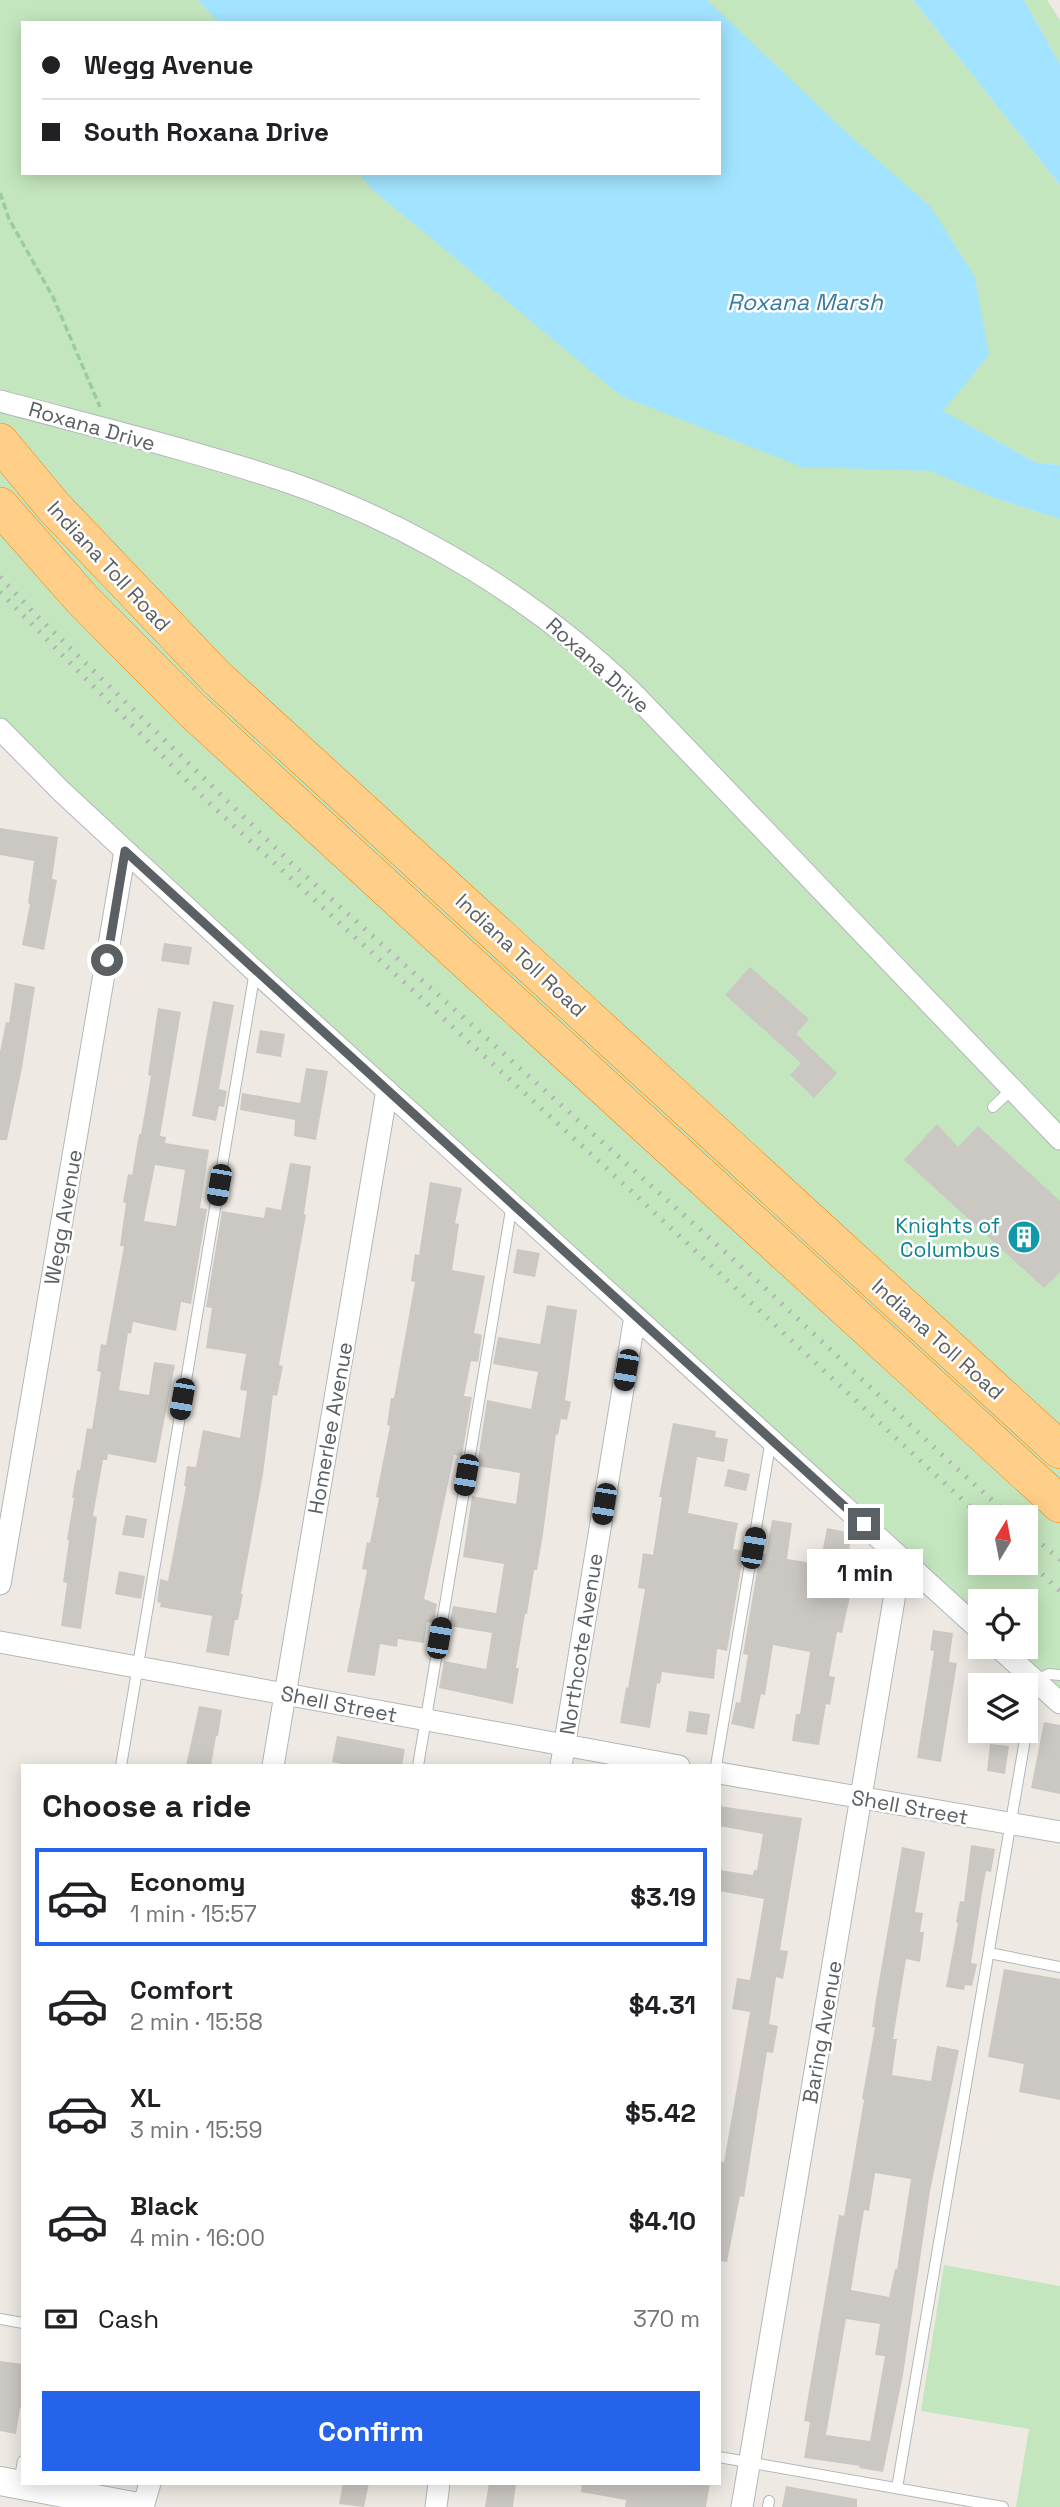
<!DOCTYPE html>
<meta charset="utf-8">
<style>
body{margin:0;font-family:"Space Grotesk",sans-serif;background:#f6f6f6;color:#202124;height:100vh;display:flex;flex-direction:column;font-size:26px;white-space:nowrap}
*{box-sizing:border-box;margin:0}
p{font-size:23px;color:#757577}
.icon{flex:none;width:38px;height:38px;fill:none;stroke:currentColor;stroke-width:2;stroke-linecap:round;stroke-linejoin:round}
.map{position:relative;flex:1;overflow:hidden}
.side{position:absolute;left:21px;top:1764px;width:700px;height:721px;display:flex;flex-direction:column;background:#fff;border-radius:0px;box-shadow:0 4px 18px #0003}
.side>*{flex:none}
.hud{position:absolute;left:21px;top:21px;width:700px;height:154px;border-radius:0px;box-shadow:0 4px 18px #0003;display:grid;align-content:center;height:154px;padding:0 21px;background:#fff}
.needle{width:46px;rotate:10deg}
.fabs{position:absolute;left:968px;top:1505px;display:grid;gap:14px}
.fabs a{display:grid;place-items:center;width:70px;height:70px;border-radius:0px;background:#fff;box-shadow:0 4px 18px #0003;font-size:35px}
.end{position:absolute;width:32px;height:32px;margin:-16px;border:9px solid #5b6064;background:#fff;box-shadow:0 0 0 4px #fff}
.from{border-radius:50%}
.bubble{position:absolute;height:49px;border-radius:0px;background:#fff;box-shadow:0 4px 18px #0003;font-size:23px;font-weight:700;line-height:49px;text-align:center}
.car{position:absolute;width:21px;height:42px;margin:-21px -10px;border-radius:9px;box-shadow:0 0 5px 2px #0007;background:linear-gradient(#222 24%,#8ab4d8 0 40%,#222 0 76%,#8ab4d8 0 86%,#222 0)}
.hud b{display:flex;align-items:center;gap:24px;height:66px;font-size:26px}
.hud b+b{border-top:2px solid #e0e0e0}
.hud i{width:18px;height:18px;background:#202124}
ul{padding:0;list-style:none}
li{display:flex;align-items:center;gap:21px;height:98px;margin:0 14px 10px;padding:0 7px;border:4px solid transparent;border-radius:0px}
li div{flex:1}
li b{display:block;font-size:26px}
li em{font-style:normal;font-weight:700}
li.on{border-color:#2563eb}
li>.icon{width:63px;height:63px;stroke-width:1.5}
h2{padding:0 21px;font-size:32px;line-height:84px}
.pay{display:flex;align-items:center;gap:18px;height:77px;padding:0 21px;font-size:26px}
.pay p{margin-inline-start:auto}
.action{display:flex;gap:14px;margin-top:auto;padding:14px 21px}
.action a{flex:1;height:80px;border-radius:0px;background:#2563eb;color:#fff;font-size:28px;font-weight:700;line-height:80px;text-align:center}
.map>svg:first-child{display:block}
.green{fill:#c4e6be;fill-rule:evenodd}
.water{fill:#a2e4ff}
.building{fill:#cbc7c2;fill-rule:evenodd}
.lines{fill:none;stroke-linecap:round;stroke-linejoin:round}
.service-casing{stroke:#b3b7ba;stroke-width:12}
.minor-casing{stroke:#b3b7ba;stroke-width:23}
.secondary-casing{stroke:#b4b9bd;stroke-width:30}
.motorway-casing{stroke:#f18100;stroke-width:38}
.path{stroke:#9acca0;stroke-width:3.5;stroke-dasharray:7 3.5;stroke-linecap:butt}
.service{stroke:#fff;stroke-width:10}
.minor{stroke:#fff;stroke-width:21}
.secondary{stroke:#fff;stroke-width:28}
.motorway{stroke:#ffcf89;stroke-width:37}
.rail{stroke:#b2b3b4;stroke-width:5;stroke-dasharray:2 9;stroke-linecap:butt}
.route{stroke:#5b6064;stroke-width:9}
.labels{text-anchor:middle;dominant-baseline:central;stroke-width:5;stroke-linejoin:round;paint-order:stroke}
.street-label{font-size:21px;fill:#5b6064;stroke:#fff}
.culture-label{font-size:21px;fill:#0d838f;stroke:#fff;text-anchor:end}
.water-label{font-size:23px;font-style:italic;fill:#387ba1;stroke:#fff}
</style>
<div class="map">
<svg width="1060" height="2507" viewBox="0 0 1060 2507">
<rect width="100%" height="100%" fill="#eeeae3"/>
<path class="green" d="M0 0H288L312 23H23V173H453L1003 501 1060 519V1703L998 1647H1026V1601H980V1630L0 729ZM980 1517H1026V1563H980Z
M606 0H913L1060 185V465L1037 463 942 411 984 361 719 23Z
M1024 0H1047L1060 20V64Z
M944 2265 1060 2286V2507H1016L1029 2429 921 2411Z"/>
<path class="water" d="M198 0H707L846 132 931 207 975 277 989 355 943 411 1037 463 1060 465V519L1003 501 930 471 802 467 621 396 374 191 358 173H719V23H219Z
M913 0H1024L1060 64V185Z"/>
<path class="building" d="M0 828 58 837 52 879 57 880 44 950 22 945 30 904 28 903 34 861 0 855Z
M164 943 192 947 189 965 161 961Z
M750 967 809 1019 796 1034 837 1073 814 1098 790 1075 801 1063 725 995Z
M15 983 35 987 22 1068 7 1140H0V1052L6 1022 9 1023Z
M213 1001 234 1005 219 1089 227 1091 224 1107 219 1106 216 1121 192 1116Z
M158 1008 181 1012 160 1136 166 1137 165 1143 209 1150 200 1208 207 1209 191 1304 181 1302 176 1331 133 1322 131 1334 128 1333 119 1390 149 1395 154 1362 175 1365 156 1463 108 1454 107 1460H103L93 1516 97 1517 81 1629 61 1626 67 1583 63 1582 69 1540H67L74 1498H72L77 1470H80L87 1428 92 1429 101 1372 97 1371 101 1344 106 1345 124 1246H120L126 1203 123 1202 128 1174 132 1175 139 1134H141L151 1076 148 1075ZM155 1165 185 1170 176 1226 144 1221Z
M260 1030 285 1034 281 1057 256 1053Z
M306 1068 328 1071 316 1140 294 1136 295 1120 240 1110 242 1093 300 1103Z
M937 1124 958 1147 978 1126 1060 1201V1272L1044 1288 904 1160Z
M290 1163 311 1166 304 1214 306 1215 279 1365 283 1366 277 1396 273 1395 263 1474 241 1594H243L238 1620H235L229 1656 206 1652 212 1616 160 1607 161 1603 157 1602 160 1579 168 1581 186 1486H184L187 1466 196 1467 203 1430 240 1438 247 1391 240 1390 246 1354 206 1348 212 1308 206 1307 222 1211 264 1218 266 1207 281 1210Z
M430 1182 462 1188 455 1223 459 1224 452 1270 485 1276 474 1333 482 1335 478 1362 471 1361 464 1396 472 1397 462 1456 454 1455 424 1599 437 1604 434 1623 427 1622 424 1643 398 1639 397 1647 380 1644 375 1676 347 1672 367 1570 362 1569 367 1542 370 1543 379 1498 376 1497 390 1426 387 1425 391 1398H394L415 1282 411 1281 415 1254 419 1255Z
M517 1249 540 1253 535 1277 513 1273Z
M547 1305 577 1310 565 1400 571 1402 567 1420 561 1419 558 1435 556 1434 543 1534 537 1570H534L527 1614H525L516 1668H519L513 1704 439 1688 444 1661 486 1669 492 1633 449 1626 453 1606 496 1613 504 1564 463 1557 472 1496 516 1504 520 1473 477 1466 487 1400 531 1409 538 1372 493 1364 498 1337 540 1344Z
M673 1423 716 1431 715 1437 728 1439 724 1462 697 1457 688 1513 738 1523 733 1549 744 1551 727 1651 717 1649 714 1679 662 1672 660 1684 657 1683 650 1728 620 1723 626 1687 628 1688 645 1589 638 1588 643 1553 653 1555 662 1497H659Z
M728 1469 750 1474 746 1491 724 1486Z
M126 1515 147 1519 144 1538 122 1535Z
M772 1520 792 1523 787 1559 820 1564 827 1528 852 1533 846 1568 856 1569 842 1633 837 1632 829 1676 835 1677 830 1705 826 1704 819 1745 792 1741 796 1714H800L810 1652 773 1645 765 1695 761 1694 754 1729 731 1724 736 1702 740 1703 748 1655 743 1654 760 1553 766 1554Z
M119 1571 145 1576 141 1599 115 1594Z
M933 1630 953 1633 949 1662 957 1663 941 1762 917 1758 934 1651 930 1650Z
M199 1706 222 1710 218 1736H216L211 1766H186Z
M689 1711 710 1714 707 1735 686 1732Z
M1044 1722 1060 1725V1794L1031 1788Z
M337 1736 405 1749 402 1766H350L332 1762Z
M990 1744 1009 1746 1005 1774 987 1771Z
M719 1806 802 1818 780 1950 788 1951 783 1979 776 1977 769 2024 778 2026 773 2053 767 2052 744 2197 740 2196 727 2262 719 2261V2161L724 2162 750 2012 732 2009 737 1978 750 1980 764 1899 719 1891V1870L753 1875 754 1870H757L763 1834 719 1826Z
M971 1845 995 1849 991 1872 986 1871 982 1893 971 1963 977 1964 972 1986 965 1985 964 1990 946 1987 958 1923 956 1922 960 1901 964 1902Z
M902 1847 925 1852 915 1912 923 1913 920 1932H924L920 1962 906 1959 893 2039H897L892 2075 931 2081 937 2046 959 2050 930 2191 903 2375 883 2472 859 2468 860 2466 804 2458 810 2422 804 2421 839 2215 844 2216 864 2100 862 2099 875 2027H872L876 1999ZM875 2173 911 2179 897 2269H895L889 2297 851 2290 864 2210 869 2211ZM846 2319 880 2324 875 2355 885 2356 870 2441 826 2435Z
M1004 1969 1060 1979V2100L1019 2092 1024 2064 988 2057Z
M0 2361 23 2364V2408H20L16 2434 0 2431Z
M343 2483H369L364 2507 339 2504Z
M489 2483H516L513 2507H485Z
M582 2483H710L706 2507H625L626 2500 581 2492Z
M786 2486 857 2499V2507H782Z"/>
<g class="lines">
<defs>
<path id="service" d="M993 1107 1012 1089
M121 1766 255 971
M418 1766 512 1204
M716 1766 771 1439
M989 1953 1060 1967
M0 2319 23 2323
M719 2457 1003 2507
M19 2482 23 2461
M897 2488 1035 1681 1049 1674 1060 1675
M768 2507 769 2501"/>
<path id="minor" d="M0 401C97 427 196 451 291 483 417 527 536 600 632 692L1060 1139
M0 729 61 791 255 971 980 1630
M0 1584 125 851
M0 1642 679 1766
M998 1647 1060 1703
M273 1766 387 1090
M561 1766 635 1316
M719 1773 1060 1832
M143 2507 150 2483
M436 2507 439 2483
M742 2507 901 1558"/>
<path id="secondary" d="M0 2481 138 2507"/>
<path id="motorway" d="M0 442 53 506 216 677 1060 1450
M0 506 82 599 191 709 1060 1504"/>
</defs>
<use href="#service" class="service-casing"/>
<use href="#minor" class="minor-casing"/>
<use href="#secondary" class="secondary-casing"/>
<use href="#motorway" class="motorway-casing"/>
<path class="path" d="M0 193 9 219 53 297 100 407"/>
<use href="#service" class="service"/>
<use href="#minor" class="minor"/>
<use href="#secondary" class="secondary"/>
<use href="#motorway" class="motorway"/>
<path class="rail" d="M0 577 33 612 290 862 764 1287 954 1466 1011 1517
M0 592 209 803 630 1190 981 1517
M1026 1530 1060 1560
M1026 1559 1060 1591"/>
</g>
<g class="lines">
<path class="route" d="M107 960 125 851 864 1524"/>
</g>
<defs>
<symbol id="building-disc" viewBox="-11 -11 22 22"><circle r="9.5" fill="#0f9aa8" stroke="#fff"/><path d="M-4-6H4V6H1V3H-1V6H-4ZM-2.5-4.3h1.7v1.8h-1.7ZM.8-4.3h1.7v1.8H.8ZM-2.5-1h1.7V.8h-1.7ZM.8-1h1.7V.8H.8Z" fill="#fff"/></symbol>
</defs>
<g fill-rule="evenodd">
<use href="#building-disc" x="1005" y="1218" width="38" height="38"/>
</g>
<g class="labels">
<g class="street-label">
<text transform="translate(92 426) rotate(16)">Roxana Drive</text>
<text transform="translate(109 566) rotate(47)">Indiana Toll Road</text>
<text transform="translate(598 665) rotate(42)">Roxana Drive</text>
<text transform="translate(521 955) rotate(43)">Indiana Toll Road</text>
<text transform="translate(63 1217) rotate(-80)">Wegg Avenue</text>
<text transform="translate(938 1339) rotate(42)">Indiana Toll Road</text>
<text transform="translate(330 1428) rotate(-80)">Homerlee Avenue</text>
<text transform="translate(581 1644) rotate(-81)">Northcote Avenue</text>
<text transform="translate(339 1704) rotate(11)">Shell Street</text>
<text transform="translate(910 1807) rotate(10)">Shell Street</text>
<text transform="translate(822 2032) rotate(-80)">Baring Avenue</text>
</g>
<g class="culture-label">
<text x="1000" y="1225">Knights of<tspan x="1000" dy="24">Columbus</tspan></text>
</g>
<g class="water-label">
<text x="805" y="302">Roxana Marsh</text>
</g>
</g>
</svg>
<div class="fabs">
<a><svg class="needle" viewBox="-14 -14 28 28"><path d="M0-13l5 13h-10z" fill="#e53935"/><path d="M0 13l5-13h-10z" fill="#757577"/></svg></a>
<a><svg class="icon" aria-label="locate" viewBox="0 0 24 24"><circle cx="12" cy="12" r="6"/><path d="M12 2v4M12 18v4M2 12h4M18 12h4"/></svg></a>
<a><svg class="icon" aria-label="layers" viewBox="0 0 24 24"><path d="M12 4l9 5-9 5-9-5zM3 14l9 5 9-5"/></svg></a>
</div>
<i class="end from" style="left:107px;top:960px"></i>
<i class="end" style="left:864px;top:1524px"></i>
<div class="bubble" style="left:807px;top:1549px;width:116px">1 min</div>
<i class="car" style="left:219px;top:1185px;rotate:190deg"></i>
<i class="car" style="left:626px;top:1370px;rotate:190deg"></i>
<i class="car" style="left:182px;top:1399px;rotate:190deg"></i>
<i class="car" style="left:466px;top:1475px;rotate:190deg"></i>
<i class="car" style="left:604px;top:1504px;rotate:189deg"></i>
<i class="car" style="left:753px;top:1548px;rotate:10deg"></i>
<i class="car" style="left:439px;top:1638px;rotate:10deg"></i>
<div class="hud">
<b><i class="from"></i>Wegg Avenue</b>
<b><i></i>South Roxana Drive</b>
</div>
<section class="side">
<h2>Choose a ride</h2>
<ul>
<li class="on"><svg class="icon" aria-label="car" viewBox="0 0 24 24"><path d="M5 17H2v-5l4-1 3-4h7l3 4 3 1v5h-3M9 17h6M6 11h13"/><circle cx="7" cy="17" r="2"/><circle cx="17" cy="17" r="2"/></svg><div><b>Economy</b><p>1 min · 15:57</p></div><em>$3.19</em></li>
<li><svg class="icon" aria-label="car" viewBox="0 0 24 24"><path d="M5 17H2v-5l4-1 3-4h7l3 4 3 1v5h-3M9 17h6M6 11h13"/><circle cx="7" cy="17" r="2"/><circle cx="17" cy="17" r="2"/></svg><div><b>Comfort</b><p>2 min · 15:58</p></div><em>$4.31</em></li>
<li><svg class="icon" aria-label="car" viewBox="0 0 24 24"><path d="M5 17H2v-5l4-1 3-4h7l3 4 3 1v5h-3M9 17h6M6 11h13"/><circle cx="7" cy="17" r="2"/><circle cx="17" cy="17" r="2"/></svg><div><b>XL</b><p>3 min · 15:59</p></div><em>$5.42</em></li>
<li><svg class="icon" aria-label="car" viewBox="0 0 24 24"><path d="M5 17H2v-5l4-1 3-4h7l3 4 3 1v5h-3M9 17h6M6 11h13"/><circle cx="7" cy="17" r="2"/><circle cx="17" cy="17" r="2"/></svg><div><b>Black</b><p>4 min · 16:00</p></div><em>$4.10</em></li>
</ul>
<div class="pay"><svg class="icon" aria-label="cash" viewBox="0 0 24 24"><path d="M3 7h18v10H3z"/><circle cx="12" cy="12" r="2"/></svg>Cash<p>370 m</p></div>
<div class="action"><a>Confirm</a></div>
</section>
</div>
